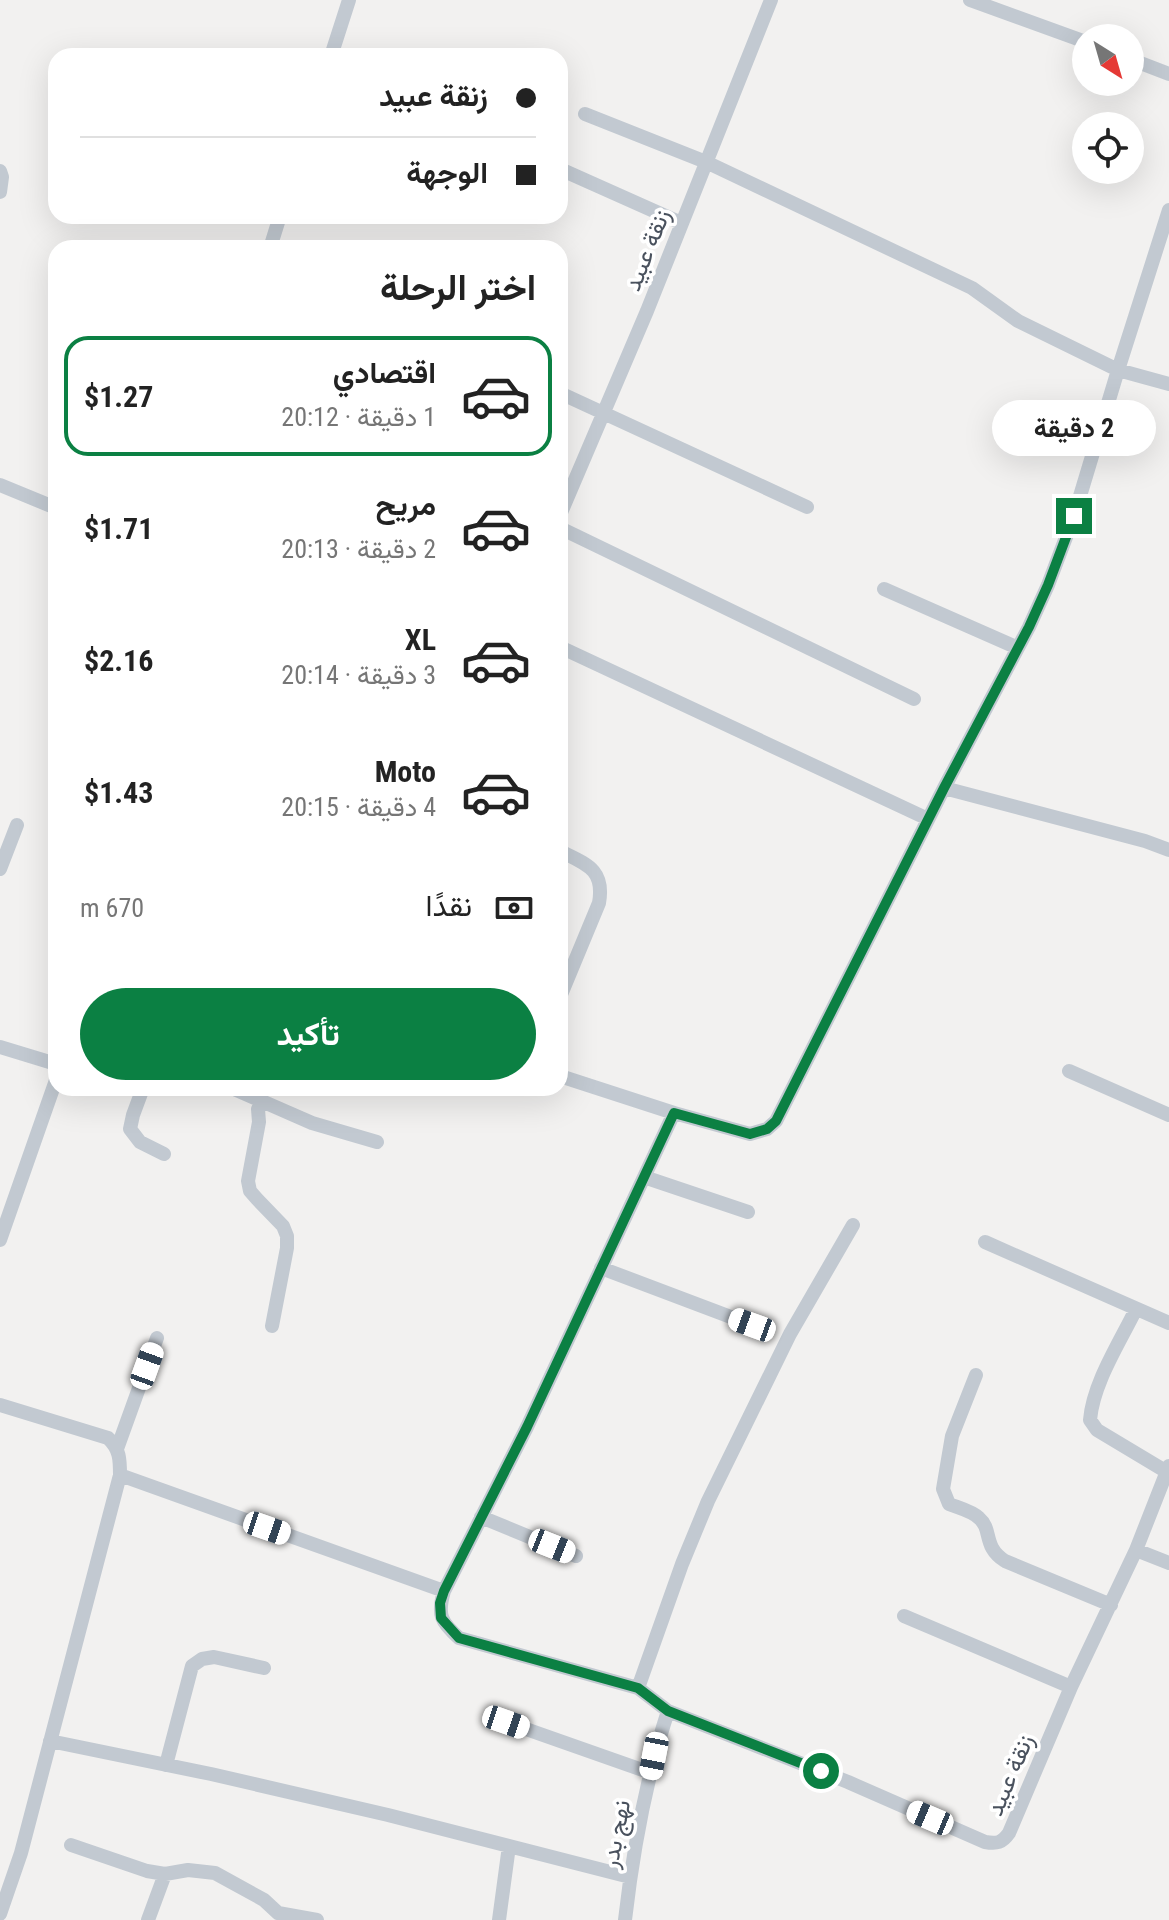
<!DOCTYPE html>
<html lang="ar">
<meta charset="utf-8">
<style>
body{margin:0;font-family:"Roboto Condensed",Vazirmatn,sans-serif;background:#f2f2f2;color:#222;direction:rtl;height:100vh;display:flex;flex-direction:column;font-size:30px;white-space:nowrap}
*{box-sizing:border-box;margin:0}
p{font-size:26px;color:#767676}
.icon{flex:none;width:44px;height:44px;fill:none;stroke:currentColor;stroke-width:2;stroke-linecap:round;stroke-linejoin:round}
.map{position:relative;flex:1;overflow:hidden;direction:ltr}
.side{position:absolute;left:48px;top:240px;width:520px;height:856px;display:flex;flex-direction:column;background:#fff;border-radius:24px;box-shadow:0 8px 32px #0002;direction:rtl}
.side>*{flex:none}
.hud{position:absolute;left:48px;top:48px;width:520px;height:176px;border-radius:24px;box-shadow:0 8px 32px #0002;direction:rtl;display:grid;align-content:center;height:176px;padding:0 32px;background:#fff}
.needle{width:52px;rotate:143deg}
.tools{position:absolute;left:1072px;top:24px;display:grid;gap:16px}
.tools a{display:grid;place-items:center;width:72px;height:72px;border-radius:50%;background:#fff;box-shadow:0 8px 32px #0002;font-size:40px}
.end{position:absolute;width:36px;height:36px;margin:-18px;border:10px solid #0b8043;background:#fff;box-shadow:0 0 0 4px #fff}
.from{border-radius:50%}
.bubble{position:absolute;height:56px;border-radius:28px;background:#fff;box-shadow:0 8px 32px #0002;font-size:26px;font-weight:700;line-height:56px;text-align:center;direction:rtl}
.car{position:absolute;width:24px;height:48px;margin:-24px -12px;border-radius:10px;box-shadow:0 0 6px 2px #0007;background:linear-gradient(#fff 24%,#345 0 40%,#fff 0 76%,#345 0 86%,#fff 0)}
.hud b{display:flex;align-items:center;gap:28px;height:76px;font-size:30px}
.hud b+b{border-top:2px solid #e0e0e0}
.hud i{width:20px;height:20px;background:#222}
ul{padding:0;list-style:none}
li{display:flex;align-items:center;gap:24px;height:120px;margin:0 16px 12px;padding:0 16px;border:4px solid transparent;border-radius:24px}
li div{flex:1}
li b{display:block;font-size:30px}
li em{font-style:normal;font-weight:700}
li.active{border-color:#0b8043}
li>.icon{width:72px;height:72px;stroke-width:1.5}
h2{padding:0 32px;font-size:36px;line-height:96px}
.pay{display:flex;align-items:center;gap:20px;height:88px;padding:0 32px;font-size:30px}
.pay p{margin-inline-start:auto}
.cta{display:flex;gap:16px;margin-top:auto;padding:16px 32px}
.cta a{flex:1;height:92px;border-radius:48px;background:#0b8043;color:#fff;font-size:32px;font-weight:700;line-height:92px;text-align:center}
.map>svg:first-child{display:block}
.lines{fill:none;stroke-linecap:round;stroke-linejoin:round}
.street{stroke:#c2c9d1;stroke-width:14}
.route{stroke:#0b8043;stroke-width:10}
.labels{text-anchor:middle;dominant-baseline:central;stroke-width:7;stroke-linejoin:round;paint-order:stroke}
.street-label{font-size:24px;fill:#49515d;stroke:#fff}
</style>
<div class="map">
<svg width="1169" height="1920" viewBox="0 0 1169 1920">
<rect width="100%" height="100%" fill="#f2f1f0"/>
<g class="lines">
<path class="street" d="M970 0 1086 42
M331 56 349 0
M1130 59 1169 74
M585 114 706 162 972 288 1018 321 1118 370 1169 384
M560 169 681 223
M0 171 2 177 0 192
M270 248 280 216
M560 393 807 507
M0 485 56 508
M560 515 647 311 771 0
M560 528 914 699
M884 589 1018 648
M560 647 928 819
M944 788 1145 841 1169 850
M560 851C586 864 605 869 599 903L560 997
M0 869 17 825
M0 1047 56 1064
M1069 1071 1169 1115
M560 1076 674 1113 527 1427 444 1591C437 1615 441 1622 459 1638L638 1688 668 1711 848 1782 985 1842C997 1844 1002 1843 1009 1833L1071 1687 1136 1550 1169 1466
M143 1088 133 1115 130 1129 140 1142 164 1154
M232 1088 312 1123 377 1142
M262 1100 258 1109 259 1122 248 1181 250 1191 257 1199 283 1226 287 1236V1248L272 1326
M674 1113 750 1134 767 1129 776 1121 944 788 1029 627 1048 585 1074 516 1118 370 1169 210
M644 1177 748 1212
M0 1240 56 1080
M985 1242 1169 1323
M601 1268 752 1325
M1136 1309C1120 1342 1093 1383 1090 1420L1097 1430 1167 1472
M976 1375 952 1436 943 1489 949 1504C959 1508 972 1511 979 1518 993 1530 982 1546 1005 1561L1111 1605
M0 1405 108 1438C120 1449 120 1460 120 1475L21 1853 0 1914
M117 1449 157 1338
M120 1475 444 1591
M481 1517 576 1556
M1136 1550 1169 1563
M904 1616 1071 1687
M638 1688 682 1564 708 1501 790 1334 853 1225
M506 1722 651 1773
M50 1741 211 1774 388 1815 630 1877
M166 1765 192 1666 202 1659 214 1657 264 1668
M71 1845 147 1871 165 1874 188 1870 215 1873 264 1900 278 1913 317 1920
M148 1920 165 1874
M499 1920 509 1846
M625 1920C633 1850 646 1779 668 1711"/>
</g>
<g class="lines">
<path class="route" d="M821 1771 668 1711 638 1688 459 1638 441 1618 440 1603 444 1591 527 1427 674 1113 750 1134 767 1129 776 1121 944 788 1029 627 1048 585 1074 516"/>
</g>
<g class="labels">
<g class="street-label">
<text transform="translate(647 250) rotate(-68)">زنقة عبيد</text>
<text transform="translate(1010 1775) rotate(-67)">زنقة عبيد</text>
<text transform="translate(616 1834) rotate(-79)">نهج بدر</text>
</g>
</g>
</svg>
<div class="tools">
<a><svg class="needle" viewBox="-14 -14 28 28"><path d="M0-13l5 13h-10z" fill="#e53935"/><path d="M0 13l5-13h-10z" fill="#767676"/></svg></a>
<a><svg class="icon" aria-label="locate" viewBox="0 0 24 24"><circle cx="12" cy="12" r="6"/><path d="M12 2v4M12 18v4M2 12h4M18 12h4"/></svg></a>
</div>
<i class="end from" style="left:821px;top:1771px"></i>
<i class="end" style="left:1074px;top:516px"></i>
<div class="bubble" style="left:992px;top:400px;width:164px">2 دقيقة</div>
<i class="car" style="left:752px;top:1325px;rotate:290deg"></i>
<i class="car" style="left:147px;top:1366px;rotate:20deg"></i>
<i class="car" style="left:267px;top:1528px;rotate:109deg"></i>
<i class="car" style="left:552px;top:1546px;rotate:112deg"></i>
<i class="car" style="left:506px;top:1722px;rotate:109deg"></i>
<i class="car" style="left:654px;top:1756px;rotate:191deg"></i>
<i class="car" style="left:930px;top:1818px;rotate:293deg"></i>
<div class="hud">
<b><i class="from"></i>زنقة عبيد</b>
<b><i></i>الوجهة</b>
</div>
<section class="side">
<h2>اختر الرحلة</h2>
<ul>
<li class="active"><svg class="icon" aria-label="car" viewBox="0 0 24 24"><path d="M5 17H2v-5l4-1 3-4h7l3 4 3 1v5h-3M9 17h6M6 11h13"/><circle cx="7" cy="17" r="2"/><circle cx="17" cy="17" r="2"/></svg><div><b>اقتصادي</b><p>1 دقيقة · 20:12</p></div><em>$1.27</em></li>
<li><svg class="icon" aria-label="car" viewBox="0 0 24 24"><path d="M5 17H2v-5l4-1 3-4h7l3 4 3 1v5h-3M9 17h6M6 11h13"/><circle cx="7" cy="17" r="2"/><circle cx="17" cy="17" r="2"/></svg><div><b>مريح</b><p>2 دقيقة · 20:13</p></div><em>$1.71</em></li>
<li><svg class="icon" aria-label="car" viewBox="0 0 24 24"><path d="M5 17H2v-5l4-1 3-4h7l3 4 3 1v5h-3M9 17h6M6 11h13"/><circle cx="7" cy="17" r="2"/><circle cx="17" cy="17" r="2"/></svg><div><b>XL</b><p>3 دقيقة · 20:14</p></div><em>$2.16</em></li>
<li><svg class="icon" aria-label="car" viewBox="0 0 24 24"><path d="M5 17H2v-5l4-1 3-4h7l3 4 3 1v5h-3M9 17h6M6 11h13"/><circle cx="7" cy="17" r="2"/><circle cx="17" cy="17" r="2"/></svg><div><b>Moto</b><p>4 دقيقة · 20:15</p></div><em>$1.43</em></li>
</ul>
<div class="pay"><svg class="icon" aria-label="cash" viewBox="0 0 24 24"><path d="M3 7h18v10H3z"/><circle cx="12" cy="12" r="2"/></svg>نقدًا<p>670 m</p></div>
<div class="cta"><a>تأكيد</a></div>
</section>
</div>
